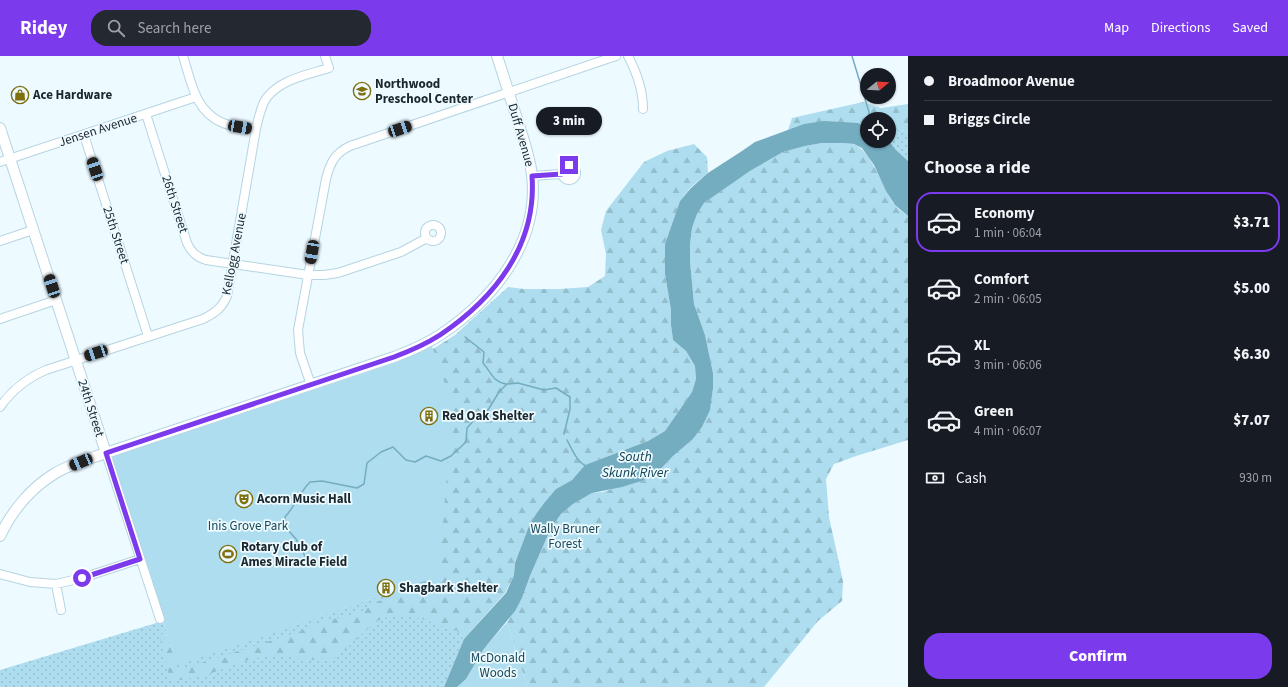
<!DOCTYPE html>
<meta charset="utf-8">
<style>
body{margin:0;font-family:"Source Sans 3",sans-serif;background:#242831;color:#f1f3f6;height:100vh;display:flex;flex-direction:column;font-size:15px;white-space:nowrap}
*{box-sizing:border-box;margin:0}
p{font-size:13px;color:#9ea1a6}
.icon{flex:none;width:22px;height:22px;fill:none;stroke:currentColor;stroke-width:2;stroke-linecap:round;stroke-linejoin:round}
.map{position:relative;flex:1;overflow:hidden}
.drawer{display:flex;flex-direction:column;background:#171b24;width:380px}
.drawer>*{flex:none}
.guide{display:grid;align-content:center;height:88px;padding:0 16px;background:#171b24}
.needle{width:26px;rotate:72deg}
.tools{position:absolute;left:860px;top:12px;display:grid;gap:8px}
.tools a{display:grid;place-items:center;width:36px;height:36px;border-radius:50%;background:#171b24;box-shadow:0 1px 3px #0004;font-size:20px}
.end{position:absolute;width:18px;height:18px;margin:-9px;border:5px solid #7c3aed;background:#fff;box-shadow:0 0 0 2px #fff}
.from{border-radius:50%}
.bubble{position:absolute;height:28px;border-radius:14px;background:#171b24;box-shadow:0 1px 3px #0004;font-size:13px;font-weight:800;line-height:28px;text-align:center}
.car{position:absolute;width:12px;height:24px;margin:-12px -6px;border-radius:5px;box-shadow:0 0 3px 1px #0007;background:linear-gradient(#222 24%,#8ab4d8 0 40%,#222 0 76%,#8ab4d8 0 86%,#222 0)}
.guide b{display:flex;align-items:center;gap:14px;height:38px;font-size:15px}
.guide b+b{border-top:1px solid #363941}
.guide i{width:10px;height:10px;background:#f1f3f6}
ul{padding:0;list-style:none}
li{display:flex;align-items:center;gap:12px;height:60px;margin:0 8px 6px;padding:0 8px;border:2px solid transparent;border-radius:16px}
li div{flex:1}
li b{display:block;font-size:15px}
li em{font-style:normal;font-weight:800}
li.selected{border-color:#7c3aed}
li>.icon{width:36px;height:36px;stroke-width:1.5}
h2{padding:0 16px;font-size:18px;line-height:48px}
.pay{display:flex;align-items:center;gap:10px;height:44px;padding:0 16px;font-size:15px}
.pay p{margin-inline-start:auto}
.cta{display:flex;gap:8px;margin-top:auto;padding:8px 16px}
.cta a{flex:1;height:46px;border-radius:16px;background:#7c3aed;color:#fff;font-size:16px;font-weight:800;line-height:46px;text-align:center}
header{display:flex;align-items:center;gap:24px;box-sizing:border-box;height:56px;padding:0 20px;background:#7c3aed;color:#fff}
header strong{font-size:19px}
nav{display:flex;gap:22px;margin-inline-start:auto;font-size:14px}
.search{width:280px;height:36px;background:#242831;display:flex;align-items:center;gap:10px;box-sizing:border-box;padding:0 14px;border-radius:16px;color:#9ea1a6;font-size:15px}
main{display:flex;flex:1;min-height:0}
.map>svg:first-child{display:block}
.grass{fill:url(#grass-dots)}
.forest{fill:url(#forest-firs)}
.park{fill:#adddee}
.water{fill:#74acc0}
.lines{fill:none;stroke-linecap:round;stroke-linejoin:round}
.stream{stroke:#74acc0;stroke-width:1.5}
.minor-casing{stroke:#b4d5e1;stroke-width:10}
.major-casing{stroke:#b4d5e1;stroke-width:12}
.minor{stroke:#fff;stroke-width:8}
.major{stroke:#fff;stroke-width:10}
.route{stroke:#7c3aed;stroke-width:5}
.labels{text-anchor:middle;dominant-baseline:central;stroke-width:3.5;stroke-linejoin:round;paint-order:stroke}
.poi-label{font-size:13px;font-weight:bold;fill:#1b272c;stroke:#edfaff;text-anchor:start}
.street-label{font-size:13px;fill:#1b272c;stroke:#edfaff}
.park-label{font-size:13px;fill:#194958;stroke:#edfaff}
.water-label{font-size:14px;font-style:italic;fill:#134554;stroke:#edfaff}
</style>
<header>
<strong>Ridey</strong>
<div class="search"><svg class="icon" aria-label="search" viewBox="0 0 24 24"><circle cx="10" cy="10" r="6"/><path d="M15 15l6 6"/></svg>Search here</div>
<nav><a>Map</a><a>Directions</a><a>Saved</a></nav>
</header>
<main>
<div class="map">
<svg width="908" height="631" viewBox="0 0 908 631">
<defs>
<pattern id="grass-dots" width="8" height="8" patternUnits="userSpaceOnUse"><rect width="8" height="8" fill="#adddee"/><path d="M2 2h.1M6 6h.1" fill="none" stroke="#94becc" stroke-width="1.8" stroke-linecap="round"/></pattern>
<pattern id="forest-firs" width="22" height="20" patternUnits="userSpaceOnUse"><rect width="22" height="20" fill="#adddee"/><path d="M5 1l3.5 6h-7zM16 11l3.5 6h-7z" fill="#94becc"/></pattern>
</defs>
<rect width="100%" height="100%" fill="#edfaff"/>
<path class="grass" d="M889 73 901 74 908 76V105C896 94 889 91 889 73Z
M439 520 456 574 464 583 444 631H0V614L163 565 177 608Z"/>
<path class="forest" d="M863 46 881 52 908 48V76L901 74 889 73V63H867V70L858 67 788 74 792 62Z
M822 87C832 87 844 86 853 88 871 93 883 133 894 148 898 153 903 156 908 160V384L856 400 834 408 826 423 829 461 843 525 842 545 818 565 764 631H527L507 566 522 542 530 520 551 472 561 458 573 448 592 437 603 436 656 418 673 400 693 383 702 371 710 353 713 332V317L705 279 694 248 690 205V188L692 172 697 158 704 147 750 115 783 96 805 90Z
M694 88 707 101 708 117 691 131 680 145 665 188V218L671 254V269L673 284 686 295 695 310 696 323 692 336 665 375 648 385 585 409 572 424 556 433 536 458 529 470 515 507 514 519 505 537 464 583 456 574 452 575C431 564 399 552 376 566 371 569 367 574 362 578 354 586 345 593 337 601L331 604 325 602 306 605 283 598 267 600 248 604 206 619 181 624H174L169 619 161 587 160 579 164 577 166 579 178 612 180 613 185 612 298 576 322 566 362 556 372 549 408 530 433 293 455 279 508 231 524 233H559L588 231 605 220 606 198 601 174 606 155 644 106 667 95Z"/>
<path class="park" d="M432 290 452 349 439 520 177 609 112 404 114 400 395 307Z
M507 566 527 631H457L466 623 483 594Z"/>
<path class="water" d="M824 65 858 67 867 70V85H889L896 94 908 105V160L895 149 886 135 874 109 862 92 854 88 844 87H822L805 90 783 96 750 115 704 147 697 158 692 172 690 188V205L694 248 705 279 713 317V332L710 354 702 371 693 383 673 400 656 418 641 425 622 431 592 437 573 448 561 458 551 472 530 520 522 542 515 555 483 594 466 623 457 631H444L464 583 506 537 514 519 515 507 529 470 536 458 545 446 556 433 572 424 585 409 648 385 665 375 692 336 696 323 695 310 686 295 673 284 671 269V254L665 218V188L680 145 691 132 708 117 742 95 755 86 804 68Z"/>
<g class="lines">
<path class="stream" d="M852 0 869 56V63
M465 281 484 296 483 307C491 316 493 326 506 328
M567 384C572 393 577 406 586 410
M307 504 296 483 286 472 285 461C295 450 300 436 310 426L322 425 357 432 364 428 367 407 381 396 393 391 406 404 415 406 426 400 441 405 451 400 466 386 467 372 477 361 488 354 499 336 507 328 518 327 544 334 556 332 570 341V353L564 378"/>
<defs>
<path id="minor" d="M183 0C191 25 195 56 223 67 233 71 245 71 256 73
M628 0C637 17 643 33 643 53
M146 58 187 187C191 196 196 201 206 204L308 219H324L338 217 401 196 427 182
M84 79 148 280
M0 106 196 41
M562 117a7 7 0 1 1 14 0a7 7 0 1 1-14 0Z
M532 120 561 118
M425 177a8 8 0 1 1 16 0a8 8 0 1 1-16 0Z
M0 185 33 174
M0 263 56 244
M311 329 300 297 298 274 326 123C330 107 335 97 350 90L616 0
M0 351C12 334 27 322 46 314L203 263C215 257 222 252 227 240L256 73C258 64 260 55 264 46 276 24 307 19 329 12L325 0
M106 397 160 563
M0 518 30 526 56 528 82 522 140 503
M56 528 61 554"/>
<path id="major" d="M0 72 106 397
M0 480C12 455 31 432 54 418 70 408 89 403 106 397L394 301C410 295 426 288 440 279 493 244 540 186 532 119 530 103 525 88 520 72 512 48 505 24 497 0"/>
</defs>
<use href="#minor" class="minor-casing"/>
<use href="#major" class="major-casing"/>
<use href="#minor" class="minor"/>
<use href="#major" class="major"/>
</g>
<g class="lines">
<path class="route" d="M82 522 140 503 106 397 394 301C410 295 426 288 440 279 495 242 537 189 532 120L562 118C562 113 564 110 569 109"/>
</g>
<defs>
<symbol id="school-ring" viewBox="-11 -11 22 22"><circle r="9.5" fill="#edfaff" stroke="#7e700e" stroke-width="1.5"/><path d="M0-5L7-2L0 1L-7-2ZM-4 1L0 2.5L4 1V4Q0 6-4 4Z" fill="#7e700e"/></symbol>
<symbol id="shop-ring" viewBox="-11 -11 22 22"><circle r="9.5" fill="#edfaff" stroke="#7e700e" stroke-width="1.5"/><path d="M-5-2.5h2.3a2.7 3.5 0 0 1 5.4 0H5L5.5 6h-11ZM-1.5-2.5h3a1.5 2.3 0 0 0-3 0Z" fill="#7e700e"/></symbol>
<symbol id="building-ring" viewBox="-11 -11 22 22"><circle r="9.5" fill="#edfaff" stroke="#7e700e" stroke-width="1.5"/><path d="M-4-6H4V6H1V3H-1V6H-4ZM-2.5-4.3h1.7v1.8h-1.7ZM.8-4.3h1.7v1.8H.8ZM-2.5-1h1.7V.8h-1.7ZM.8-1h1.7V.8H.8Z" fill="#7e700e"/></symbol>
<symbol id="theatre-ring" viewBox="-11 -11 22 22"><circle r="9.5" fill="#edfaff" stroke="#7e700e" stroke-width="1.5"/><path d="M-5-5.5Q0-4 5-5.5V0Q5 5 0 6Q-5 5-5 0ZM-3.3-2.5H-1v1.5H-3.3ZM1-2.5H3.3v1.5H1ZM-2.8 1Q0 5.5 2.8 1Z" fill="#7e700e"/></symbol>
<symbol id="stadium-ring" viewBox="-11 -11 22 22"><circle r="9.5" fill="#edfaff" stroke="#7e700e" stroke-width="1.5"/><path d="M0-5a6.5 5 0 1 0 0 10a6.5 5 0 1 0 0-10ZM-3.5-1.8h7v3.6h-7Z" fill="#7e700e"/></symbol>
</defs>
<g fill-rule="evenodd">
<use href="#school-ring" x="352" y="25" width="20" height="20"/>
<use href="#shop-ring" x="10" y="29" width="20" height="20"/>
<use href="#building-ring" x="419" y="350" width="20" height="20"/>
<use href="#theatre-ring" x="234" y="433" width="20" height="20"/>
<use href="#stadium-ring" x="218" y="488" width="20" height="20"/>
<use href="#building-ring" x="376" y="522" width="20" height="20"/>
</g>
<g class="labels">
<g class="poi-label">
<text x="375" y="28">Northwood<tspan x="375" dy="15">Preschool Center</tspan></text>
<text x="33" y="39">Ace Hardware</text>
<text x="442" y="360">Red Oak Shelter</text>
<text x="257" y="443">Acorn Music Hall</text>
<text x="241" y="491">Rotary Club of<tspan x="241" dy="15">Ames Miracle Field</tspan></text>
<text x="399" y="532">Shagbark Shelter</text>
</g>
<g class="street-label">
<text transform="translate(98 74) rotate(-18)">Jensen Avenue</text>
<text transform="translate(521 79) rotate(74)">Duff Avenue</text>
<text transform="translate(175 148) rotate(72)">26th Street</text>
<text transform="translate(116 179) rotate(72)">25th Street</text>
<text transform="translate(234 198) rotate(-79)">Kellogg Avenue</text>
<text transform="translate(91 352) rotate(72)">24th Street</text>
</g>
<g class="park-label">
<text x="248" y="470">Inis Grove Park</text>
<text x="565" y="473">Wally Bruner<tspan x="565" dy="15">Forest</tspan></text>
<text x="498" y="602">McDonald<tspan x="498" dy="15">Woods</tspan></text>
</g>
<g class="water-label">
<text x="635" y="401">South<tspan x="635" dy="16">Skunk River</tspan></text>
</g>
</g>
</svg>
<div class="tools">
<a><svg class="needle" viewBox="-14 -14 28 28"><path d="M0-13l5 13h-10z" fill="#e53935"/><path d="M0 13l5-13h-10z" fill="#9ea1a6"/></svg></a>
<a><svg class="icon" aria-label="locate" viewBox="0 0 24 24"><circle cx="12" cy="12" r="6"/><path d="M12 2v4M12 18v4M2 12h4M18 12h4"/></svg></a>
</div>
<i class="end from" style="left:82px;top:522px"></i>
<i class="end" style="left:569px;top:109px"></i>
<div class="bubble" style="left:536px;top:51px;width:66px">3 min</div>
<i class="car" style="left:240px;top:71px;rotate:100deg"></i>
<i class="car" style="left:400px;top:73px;rotate:71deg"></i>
<i class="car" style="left:95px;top:113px;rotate:342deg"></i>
<i class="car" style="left:312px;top:196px;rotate:190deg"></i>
<i class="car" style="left:52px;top:230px;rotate:342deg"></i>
<i class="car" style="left:96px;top:297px;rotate:252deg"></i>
<i class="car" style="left:81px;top:406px;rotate:247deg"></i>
</div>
<section class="drawer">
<div class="guide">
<b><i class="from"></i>Broadmoor Avenue</b>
<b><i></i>Briggs Circle</b>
</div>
<h2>Choose a ride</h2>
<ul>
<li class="selected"><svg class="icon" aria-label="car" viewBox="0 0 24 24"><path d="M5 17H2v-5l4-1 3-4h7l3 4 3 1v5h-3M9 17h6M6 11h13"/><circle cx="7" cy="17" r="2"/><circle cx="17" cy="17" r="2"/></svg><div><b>Economy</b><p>1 min · 06:04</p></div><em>$3.71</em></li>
<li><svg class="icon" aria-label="car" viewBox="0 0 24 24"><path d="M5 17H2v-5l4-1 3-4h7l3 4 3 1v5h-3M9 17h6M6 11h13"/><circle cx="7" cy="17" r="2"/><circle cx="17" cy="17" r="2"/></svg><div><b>Comfort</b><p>2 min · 06:05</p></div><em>$5.00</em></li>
<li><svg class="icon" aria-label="car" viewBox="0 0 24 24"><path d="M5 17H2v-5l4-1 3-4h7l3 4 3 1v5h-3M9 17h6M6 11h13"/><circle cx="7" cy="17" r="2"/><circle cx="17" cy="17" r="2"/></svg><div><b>XL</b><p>3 min · 06:06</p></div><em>$6.30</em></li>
<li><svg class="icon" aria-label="car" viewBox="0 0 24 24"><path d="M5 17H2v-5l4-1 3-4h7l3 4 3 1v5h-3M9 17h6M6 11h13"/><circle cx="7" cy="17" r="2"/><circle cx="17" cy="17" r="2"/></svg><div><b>Green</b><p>4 min · 06:07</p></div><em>$7.07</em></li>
</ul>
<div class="pay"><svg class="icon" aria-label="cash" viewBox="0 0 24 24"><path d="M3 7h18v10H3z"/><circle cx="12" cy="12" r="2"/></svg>Cash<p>930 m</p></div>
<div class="cta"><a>Confirm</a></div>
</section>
</main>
